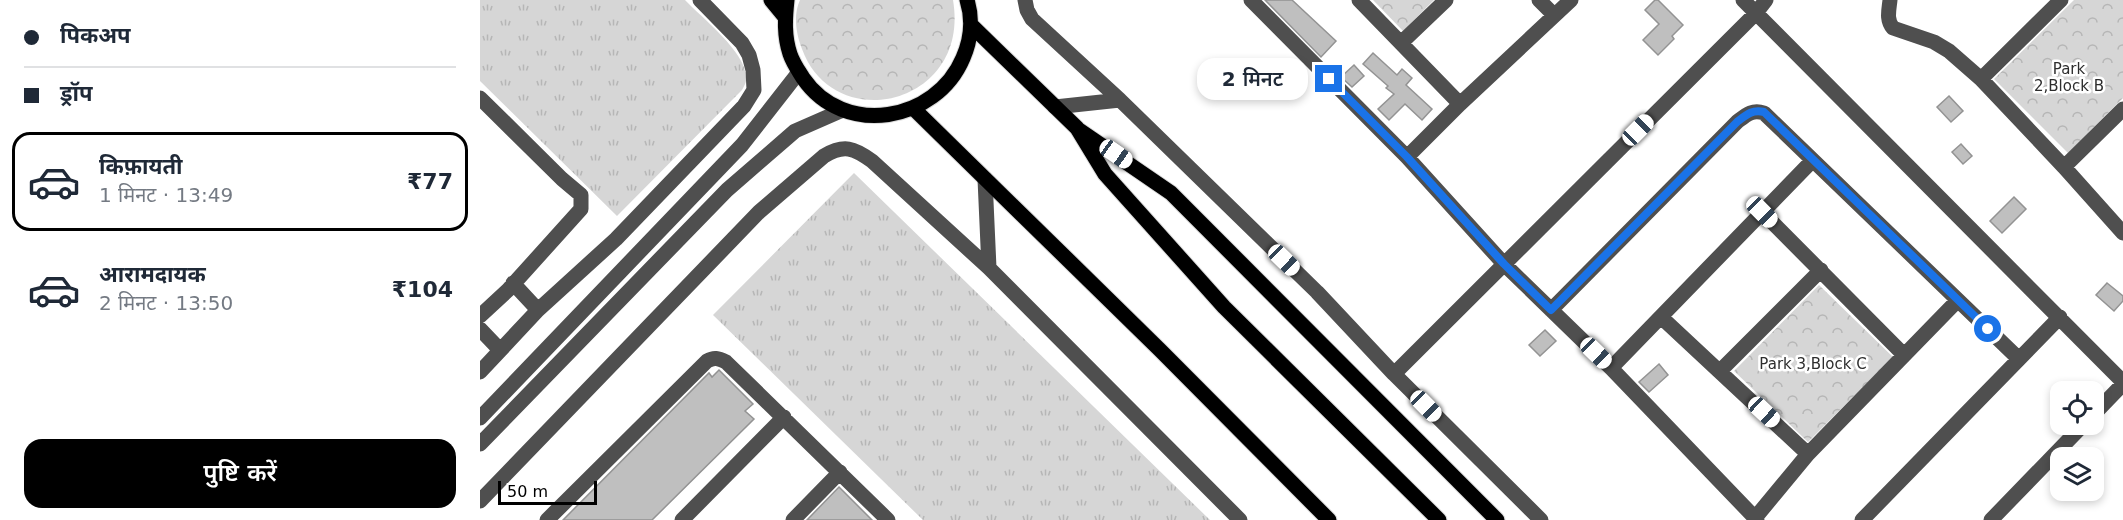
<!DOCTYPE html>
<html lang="hi">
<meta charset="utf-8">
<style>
body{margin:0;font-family:"DejaVu Sans","Noto Sans Devanagari",sans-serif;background:#f2f2f3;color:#1f2937;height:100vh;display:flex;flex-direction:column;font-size:22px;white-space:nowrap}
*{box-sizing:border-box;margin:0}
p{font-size:20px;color:#747a83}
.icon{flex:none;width:33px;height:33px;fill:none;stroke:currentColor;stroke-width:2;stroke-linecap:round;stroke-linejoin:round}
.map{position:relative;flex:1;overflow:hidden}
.sheet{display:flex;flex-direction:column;background:#fff;width:480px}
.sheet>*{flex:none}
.guide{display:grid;align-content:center;height:132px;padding:0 24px;background:#fff}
.buttons{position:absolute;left:1570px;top:381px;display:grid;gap:12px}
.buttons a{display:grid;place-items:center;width:54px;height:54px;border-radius:12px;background:#fff;box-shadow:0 3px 9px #0003;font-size:30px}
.scale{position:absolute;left:18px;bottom:15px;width:99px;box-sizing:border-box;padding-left:6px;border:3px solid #000;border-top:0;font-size:16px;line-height:21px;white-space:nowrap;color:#000;-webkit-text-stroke:4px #fff;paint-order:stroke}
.end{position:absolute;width:27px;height:27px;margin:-14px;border:8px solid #1a73e8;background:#fff;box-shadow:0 0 0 3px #fff}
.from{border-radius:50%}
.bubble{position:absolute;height:42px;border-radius:18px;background:#fff;box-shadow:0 3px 9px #0003;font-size:20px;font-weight:600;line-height:42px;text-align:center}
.car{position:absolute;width:18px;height:36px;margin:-18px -9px;border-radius:8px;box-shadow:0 0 4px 2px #0007;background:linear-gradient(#fff 24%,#345 0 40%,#fff 0 76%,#345 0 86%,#fff 0)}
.guide b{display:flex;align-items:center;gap:21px;height:57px;font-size:22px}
.guide b+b{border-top:2px solid #e0e1e3}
.guide i{width:15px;height:15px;background:#1f2937}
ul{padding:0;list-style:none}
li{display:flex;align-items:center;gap:18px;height:99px;margin:0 12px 9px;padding:0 12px;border:3px solid transparent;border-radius:18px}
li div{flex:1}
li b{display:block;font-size:22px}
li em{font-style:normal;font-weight:600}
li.active{border-color:#000}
li>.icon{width:54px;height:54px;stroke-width:1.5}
.action{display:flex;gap:12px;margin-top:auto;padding:12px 24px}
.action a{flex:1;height:69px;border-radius:18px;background:#000;color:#fff;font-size:24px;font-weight:600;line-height:69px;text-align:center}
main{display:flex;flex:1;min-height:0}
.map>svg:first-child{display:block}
.grass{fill:url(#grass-tufts)}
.park{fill:url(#park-crowns)}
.building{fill:#bfbfbf;stroke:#939393;stroke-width:1.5}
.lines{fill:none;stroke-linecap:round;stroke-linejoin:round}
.major-casing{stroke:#dbdbdb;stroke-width:17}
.minor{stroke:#4f4f4f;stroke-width:15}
.major{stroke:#000;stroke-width:15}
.route{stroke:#1a73e8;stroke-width:8}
.labels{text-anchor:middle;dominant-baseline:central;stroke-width:5;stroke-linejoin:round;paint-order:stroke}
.park-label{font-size:15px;fill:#2d2d2d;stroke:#fff}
</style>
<main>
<section class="sheet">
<div class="guide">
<b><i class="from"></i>पिकअप</b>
<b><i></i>ड्रॉप</b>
</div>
<ul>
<li class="active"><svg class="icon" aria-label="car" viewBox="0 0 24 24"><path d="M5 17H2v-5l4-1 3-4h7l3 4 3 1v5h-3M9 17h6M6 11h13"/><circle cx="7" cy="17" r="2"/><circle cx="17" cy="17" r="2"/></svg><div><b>किफ़ायती</b><p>1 मिनट · 13:49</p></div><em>₹77</em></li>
<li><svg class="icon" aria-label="car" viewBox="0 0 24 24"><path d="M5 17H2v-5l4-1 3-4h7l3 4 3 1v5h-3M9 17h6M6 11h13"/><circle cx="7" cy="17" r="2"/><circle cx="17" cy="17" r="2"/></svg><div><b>आरामदायक</b><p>2 मिनट · 13:50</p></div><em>₹104</em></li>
</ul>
<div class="action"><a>पुष्टि करें</a></div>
</section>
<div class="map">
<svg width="1643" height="520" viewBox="0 0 1643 520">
<defs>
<pattern id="grass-tufts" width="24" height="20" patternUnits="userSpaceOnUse" patternTransform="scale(1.5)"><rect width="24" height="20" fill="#d6d6d6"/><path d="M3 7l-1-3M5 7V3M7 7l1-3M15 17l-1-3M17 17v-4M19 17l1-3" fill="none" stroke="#b6b6b6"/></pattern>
<pattern id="park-crowns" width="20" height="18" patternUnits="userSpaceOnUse" patternTransform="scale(1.5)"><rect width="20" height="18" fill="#d6d6d6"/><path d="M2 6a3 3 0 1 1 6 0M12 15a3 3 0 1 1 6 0" fill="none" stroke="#b6b6b6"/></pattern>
</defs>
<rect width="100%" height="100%" fill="#fff"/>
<path class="grass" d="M0 0H205C222 18 266 52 266 77 267 82 264 86 262 90L137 216 0 81Z
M374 173 730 520H443L233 315Z"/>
<path class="park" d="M320 0H473C491 105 354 137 322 49 316 34 313 15 320 0Z
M893 0H954L923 31Z
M1594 0H1643V98L1588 153 1514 79Z
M1339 285 1413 357 1328 442 1254 371Z"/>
<path class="building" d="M785 0H812L856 41 841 57Z
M1175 0H1178L1203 25 1192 36 1194 39 1178 55 1163 40 1179 24 1165 10Z
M893 53 917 75 922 69 932 78 926 85 952 109 942 120 925 104 909 120 898 109 914 94 906 88 908 86 883 64Z
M874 65 884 76 872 87 861 77Z
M1469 96 1483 111 1471 122 1457 107Z
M1481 144 1492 156 1483 164 1472 152Z
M1534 197 1546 209 1522 233 1510 221Z
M1627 283 1643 296V301L1634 311 1616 295Z
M1065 330 1076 341 1060 356 1049 345Z
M1179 364 1188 375 1169 392 1159 382Z
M239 370 273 404 265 411 274 419 172 520H83L229 373 232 377Z
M359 487 392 520H327Z"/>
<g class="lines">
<defs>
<path id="major" d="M291 0 305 17
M307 0C305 19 304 36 310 54 313 63 318 70 323 78 364 138 456 122 483 58 491 40 493 19 487 0
M491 25 597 128 625 174 744 307 959 520
M434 109 680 350 849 520
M599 130 691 193 1017 520"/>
</defs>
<use href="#major" class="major-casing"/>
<path class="minor" d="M545 0 547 10 552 19 640 100 837 292 914 374 1061 520
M771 0 927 157 1024 264 1131 368 1277 520
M879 0 980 104
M1059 0 1074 15
M1263 0 1643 382
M1410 0C1409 10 1406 20 1413 28L1454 42 1469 51 1501 79 1584 167 1643 233
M921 43 966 0
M1501 79 1581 0
M0 98 82 179 101 195V209L28 290 0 316
M575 107 640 100
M927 157 980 104 1091 0
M1584 167 1643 109
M505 179 509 268
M1282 212 1424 355
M33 283 58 310
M1071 310 1257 122C1266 115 1272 109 1284 113L1539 359
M1181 317 1328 454
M0 329 20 350
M1131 368 1332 161
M1240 371 1341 270
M0 372 58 310 136 239 264 106 274 90 273 70 269 55 262 43 220 0
M914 374 1276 13 1286 0
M1614 414 1643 384
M0 418 262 145 319 72
M0 444 247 190 315 131 363 110
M0 501 279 212 344 156C364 144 374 148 392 161L509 268 760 520
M1275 518 1328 454 1478 300
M67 520 227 361C234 357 238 358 246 362L408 520
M202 520 304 417
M313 520 360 472
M1382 520 1580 317
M1511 520 1604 424"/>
<use href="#major" class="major"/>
</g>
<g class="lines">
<path class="route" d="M849 79 927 157 1024 264 1071 310 1257 122C1266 115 1272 109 1284 112L1508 329"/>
</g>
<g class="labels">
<g class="park-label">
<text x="1589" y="69">Park<tspan x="1589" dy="17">2,Block B</tspan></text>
<text x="1333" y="364">Park 3,Block C</text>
</g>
</g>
</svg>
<div class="buttons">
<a><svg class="icon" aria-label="locate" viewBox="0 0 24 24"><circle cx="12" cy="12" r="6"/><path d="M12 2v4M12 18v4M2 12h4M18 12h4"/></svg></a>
<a><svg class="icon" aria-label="layers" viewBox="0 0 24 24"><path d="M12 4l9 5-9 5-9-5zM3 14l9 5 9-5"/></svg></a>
</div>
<div class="scale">50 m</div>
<i class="end from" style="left:1508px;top:329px"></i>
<i class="end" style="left:849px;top:79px"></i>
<div class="bubble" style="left:717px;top:58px;width:111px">2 मिनट</div>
<i class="car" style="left:1158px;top:130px;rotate:45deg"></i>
<i class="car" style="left:636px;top:154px;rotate:125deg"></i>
<i class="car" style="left:1282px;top:212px;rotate:135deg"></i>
<i class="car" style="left:804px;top:260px;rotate:134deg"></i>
<i class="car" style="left:1116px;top:353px;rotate:134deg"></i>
<i class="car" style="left:946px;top:406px;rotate:135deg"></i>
<i class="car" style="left:1284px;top:412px;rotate:133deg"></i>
</div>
</main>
